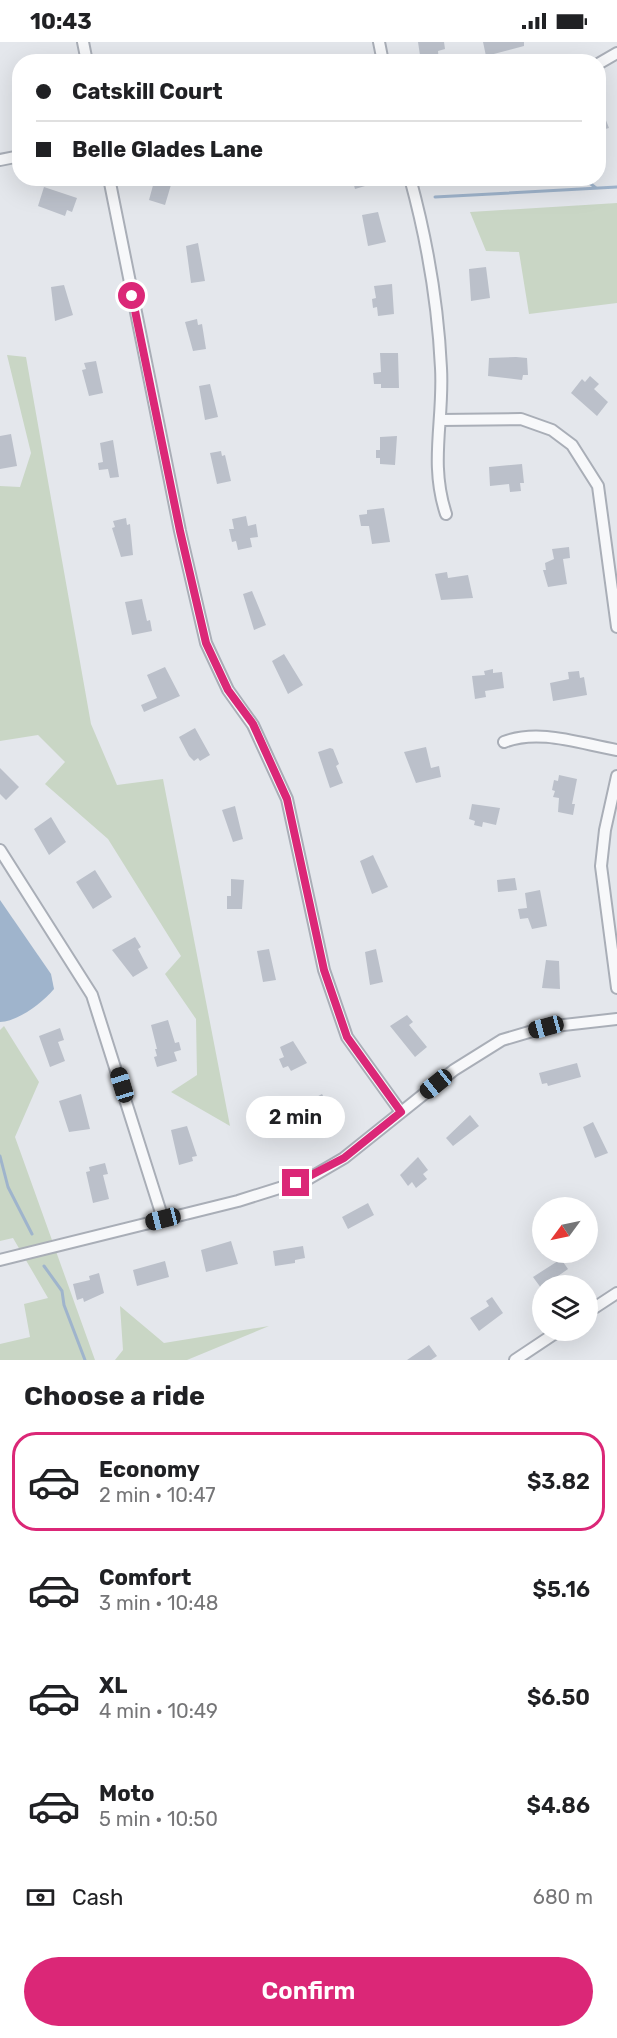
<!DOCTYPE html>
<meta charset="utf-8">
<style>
body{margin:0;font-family:Rubik,sans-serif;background:#f2f2f2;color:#202124;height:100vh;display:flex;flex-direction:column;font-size:22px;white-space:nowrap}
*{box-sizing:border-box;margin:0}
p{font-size:20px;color:#757577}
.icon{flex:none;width:33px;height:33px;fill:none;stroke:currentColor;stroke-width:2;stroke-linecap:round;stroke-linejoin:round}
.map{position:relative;height:1318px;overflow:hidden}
.sheet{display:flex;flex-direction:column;background:#fff;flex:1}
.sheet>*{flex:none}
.guide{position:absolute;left:12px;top:12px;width:594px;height:132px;border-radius:24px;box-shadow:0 6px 24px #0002;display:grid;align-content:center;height:132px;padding:0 24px;background:#fff}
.needle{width:39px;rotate:237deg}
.fabs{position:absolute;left:532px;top:1155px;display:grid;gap:12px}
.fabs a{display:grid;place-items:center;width:66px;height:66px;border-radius:50%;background:#fff;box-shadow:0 6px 24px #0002;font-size:30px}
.end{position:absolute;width:27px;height:27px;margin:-14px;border:8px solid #db2777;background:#fff;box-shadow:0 0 0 3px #fff}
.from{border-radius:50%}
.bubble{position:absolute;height:42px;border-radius:21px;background:#fff;box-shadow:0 6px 24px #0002;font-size:20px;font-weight:600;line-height:42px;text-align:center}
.car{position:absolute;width:18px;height:36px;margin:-18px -9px;border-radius:8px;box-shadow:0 0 4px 2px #0007;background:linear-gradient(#222 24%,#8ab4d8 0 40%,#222 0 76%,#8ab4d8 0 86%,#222 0)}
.guide b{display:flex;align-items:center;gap:21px;height:57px;font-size:22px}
.guide b+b{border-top:2px solid #e0e0e0}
.guide i{width:15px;height:15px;background:#202124}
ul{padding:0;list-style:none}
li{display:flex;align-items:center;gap:18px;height:99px;margin:0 12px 9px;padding:0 12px;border:3px solid transparent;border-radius:24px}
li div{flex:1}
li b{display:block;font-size:22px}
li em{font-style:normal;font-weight:600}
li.selected{border-color:#db2777}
li>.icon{width:54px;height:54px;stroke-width:1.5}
h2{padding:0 24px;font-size:27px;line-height:72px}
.pay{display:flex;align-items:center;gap:15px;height:66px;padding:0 24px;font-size:22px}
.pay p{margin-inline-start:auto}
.action{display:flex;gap:12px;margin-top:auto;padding:12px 24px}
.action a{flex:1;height:69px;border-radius:36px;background:#db2777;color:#fff;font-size:24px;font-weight:600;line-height:69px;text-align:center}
.status{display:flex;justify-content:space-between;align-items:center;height:42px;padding:0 30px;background:#fff;direction:ltr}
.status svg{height:16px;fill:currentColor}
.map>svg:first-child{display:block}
.green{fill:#c9d6c5}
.water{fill:#9fb4cc}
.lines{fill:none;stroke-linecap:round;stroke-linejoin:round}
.stream{stroke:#9fb4cc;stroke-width:3}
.building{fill:#bbc0ca}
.minor-casing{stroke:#a9aeb7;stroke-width:14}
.minor{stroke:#f7f8fa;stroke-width:10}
.route{stroke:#db2777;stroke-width:8}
</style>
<div class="status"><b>10:43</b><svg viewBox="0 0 49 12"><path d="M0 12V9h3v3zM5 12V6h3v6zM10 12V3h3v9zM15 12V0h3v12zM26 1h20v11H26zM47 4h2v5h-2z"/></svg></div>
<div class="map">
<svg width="617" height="1318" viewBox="0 0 617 1318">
<rect width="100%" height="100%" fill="#e4e7ec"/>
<path class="green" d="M617 161V261L529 272 519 210 486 209 470 170Z
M7 313 26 315 91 682 117 743 163 737 230 1084 171 1050 197 1033 196 977 165 932 181 914 108 797 45 742 65 720 38 693 0 699V444L20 445 31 411Z
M4 984 39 1040 15 1095 95 1318H0V1302L30 1295 24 1262 48 1256 13 1196 0 1199V988Z
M120 1264 164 1301 269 1284 187 1318H115L123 1308Z"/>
<path class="water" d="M0 858 51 932 54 947C42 961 19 979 0 980Z"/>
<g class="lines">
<path class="stream" d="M583 136 596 146
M435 155 617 145
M0 1114 8 1145 32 1192
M44 1224 62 1249 64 1263 85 1318"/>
</g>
<path class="building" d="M418 0H444L445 7 438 9 439 20H421Z
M483 0H524V4L486 14Z
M598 58 609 86 598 89Z
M155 136H173L165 163 149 158Z
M352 136H382V139L355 147Z
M44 145 77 156 72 170 67 168 65 174 38 164Z
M378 170 386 200 368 204 362 173Z
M198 201 205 239 191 241 186 204Z
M486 225 490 256 471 259 469 227Z
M392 242 394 272 378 274 377 265 373 266 372 257 376 256 374 244Z
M64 243 73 273 55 279 51 245Z
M197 277 198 283 202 282 206 307 193 309 185 280Z
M380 311H398L399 346H381V342H374L373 331 381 330Z
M516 315 527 316 528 333H523L522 338 488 334 489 316Z
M96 319 103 351 89 354 82 328 86 327 84 321Z
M590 334 599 342 594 347 608 360 597 374 571 351 582 337 585 340Z
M210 342 218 375 205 378 199 344Z
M11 392 17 424 0 427V394Z
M397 394 395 423 380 422V416H376V408H380V395Z
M113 398 119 435 110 436 108 427 99 428 98 421 103 420 100 401Z
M221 409 222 414 225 413 231 439 217 442 210 411Z
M522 422 524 441H520L521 449 510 450 509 442 490 444 489 425Z
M384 466 390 500 372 502 369 484H361L359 473 367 472V468Z
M246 474 248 484 256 482 258 495 250 496 252 505 238 508 236 499 232 500 229 487H234L232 477Z
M126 476 127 483 130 482 133 513 121 515 112 486 115 485 113 479Z
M569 505 570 516 563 517 567 542 548 545 543 528H546L545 521 554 517 552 507Z
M447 530 448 536 468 533 473 556 441 558 435 532Z
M252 549 266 583 254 588 243 552Z
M142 557 147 579 150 578 152 589 132 593 125 560Z
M284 612 303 643 288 652 272 619Z
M165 625 180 654 144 670 141 663 157 656 147 633Z
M493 627V631L502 630 504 646 485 649 486 655 475 657 472 634 485 633 484 629Z
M579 629 580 636 584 635 587 653 553 659 550 641 569 637 568 630Z
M195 686 210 713 200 719 198 716 194 719 189 714 179 695Z
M426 705 431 726 439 724 441 735 416 741 404 710Z
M330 706 333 707 339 722 336 724 343 741 330 746 318 710Z
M0 726 19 745 6 758 0 752Z
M559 733 577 737 572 762H575L573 773 558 770 559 756 553 755 555 749 552 748 554 738 558 739Z
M472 762 500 766 496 783 483 780 482 785 474 783 475 779 469 777Z
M235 764 243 797 233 800 222 768Z
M51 775 66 800 49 813 34 787Z
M373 813 388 845 372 852 360 819Z
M95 828 112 855 93 867 76 840Z
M515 836 517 848 498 850 497 838Z
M231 837 244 838 242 867H227V854H231Z
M540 848 547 884 532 887 528 876 520 877 518 867 527 866 525 851Z
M135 895 141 905 138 907 148 926 133 935 112 908Z
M269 907 276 938 263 940 257 909Z
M376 907 383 940 370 943 365 910Z
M546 918 559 919 560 947 542 946Z
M407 973 413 980 409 983 427 1005 415 1015 390 984Z
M168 978 175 1001 179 1000 181 1008 174 1010 177 1019 157 1025 154 1015 157 1014 155 1007H157L151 983Z
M60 986 64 998 58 1000 65 1019 50 1025 39 994Z
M293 999 307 1021 291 1029 288 1024 283 1026 279 1017 284 1015 280 1005Z
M577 1021 581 1035 548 1044 547 1041 542 1042 539 1031Z
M81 1052 90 1087 69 1090 59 1059Z
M322 1052 337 1078 321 1086 309 1059Z
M470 1073 479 1084 453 1104 446 1096Z
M593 1080 608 1111 595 1116 583 1085Z
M187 1084 197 1114 192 1115 193 1119 179 1123 171 1088Z
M418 1115 428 1128 423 1132 427 1137 416 1146 412 1140 408 1144 400 1133Z
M105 1121 108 1132 103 1133 109 1157 93 1161 86 1130 90 1129 89 1125Z
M368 1161 374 1173 348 1187 342 1175Z
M231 1199 238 1222 206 1230 201 1208Z
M303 1204 305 1216 295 1218V1221L275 1224 273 1209Z
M561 1217 568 1227 541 1246 533 1235Z
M165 1219 169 1235 137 1244 133 1228Z
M99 1231 104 1251 84 1260 83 1256 77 1258 73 1242 90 1238 89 1234Z
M492 1255 503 1271 479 1289 470 1276 489 1264 486 1259Z
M429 1303 437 1314 431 1318H407Z"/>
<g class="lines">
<defs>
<path id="minor" d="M83 0 87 20
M379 0 383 20
M598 22 617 11
M0 118 20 114
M109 136 180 489 206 601 228 648 253 683 287 757 324 928 347 995 401 1070
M410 136C427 198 438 263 441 326 444 378 429 421 446 472
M440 378 521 377 552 388 572 403 598 444 617 585
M504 700C539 686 581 702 617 708
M617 734 605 788 601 824 617 946
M0 808 92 953 163 1177
M0 1218 238 1159 308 1137 344 1116 454 1028 502 998 546 985 617 977
M588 1270 617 1251
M515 1318 560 1288"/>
</defs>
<use href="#minor" class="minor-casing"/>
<use href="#minor" class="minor"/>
</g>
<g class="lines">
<path class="route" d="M132 254 180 489 206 601 228 648 253 682 287 757 324 928 347 995 401 1070 344 1116 296 1141"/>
</g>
</svg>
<div class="fabs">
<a><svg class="needle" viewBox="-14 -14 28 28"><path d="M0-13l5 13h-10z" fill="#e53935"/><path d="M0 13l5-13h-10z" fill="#757577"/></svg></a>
<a><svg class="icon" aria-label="layers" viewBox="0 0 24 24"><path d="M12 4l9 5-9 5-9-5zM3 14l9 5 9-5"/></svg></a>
</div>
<i class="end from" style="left:132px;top:254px"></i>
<i class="end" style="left:296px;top:1141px"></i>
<div class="bubble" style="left:246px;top:1054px;width:99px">2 min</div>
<i class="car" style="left:546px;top:985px;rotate:255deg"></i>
<i class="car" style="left:436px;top:1042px;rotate:231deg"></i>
<i class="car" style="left:122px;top:1043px;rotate:343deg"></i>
<i class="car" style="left:163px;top:1177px;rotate:256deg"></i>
<div class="guide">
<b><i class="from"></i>Catskill Court</b>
<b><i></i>Belle Glades Lane</b>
</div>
</div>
<section class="sheet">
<h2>Choose a ride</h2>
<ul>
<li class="selected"><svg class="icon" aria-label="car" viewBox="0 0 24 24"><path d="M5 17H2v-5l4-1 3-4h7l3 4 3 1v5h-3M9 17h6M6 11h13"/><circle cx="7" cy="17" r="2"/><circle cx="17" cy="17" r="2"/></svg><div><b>Economy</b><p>2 min · 10:47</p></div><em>$3.82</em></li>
<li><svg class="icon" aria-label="car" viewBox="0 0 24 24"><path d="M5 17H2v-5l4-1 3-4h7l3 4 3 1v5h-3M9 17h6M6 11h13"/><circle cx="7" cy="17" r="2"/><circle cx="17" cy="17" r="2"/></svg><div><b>Comfort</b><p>3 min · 10:48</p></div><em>$5.16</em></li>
<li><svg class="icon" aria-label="car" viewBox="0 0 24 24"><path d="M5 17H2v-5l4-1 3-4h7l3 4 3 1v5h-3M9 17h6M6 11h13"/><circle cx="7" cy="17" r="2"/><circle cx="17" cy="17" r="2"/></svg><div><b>XL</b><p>4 min · 10:49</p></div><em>$6.50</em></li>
<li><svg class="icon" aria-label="car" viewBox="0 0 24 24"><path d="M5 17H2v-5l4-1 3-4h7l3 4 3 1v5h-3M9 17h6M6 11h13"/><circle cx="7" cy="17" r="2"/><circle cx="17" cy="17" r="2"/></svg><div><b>Moto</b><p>5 min · 10:50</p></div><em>$4.86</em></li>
</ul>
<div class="pay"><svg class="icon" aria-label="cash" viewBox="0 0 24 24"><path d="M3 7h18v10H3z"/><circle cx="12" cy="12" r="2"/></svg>Cash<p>680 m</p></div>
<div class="action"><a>Confirm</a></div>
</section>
